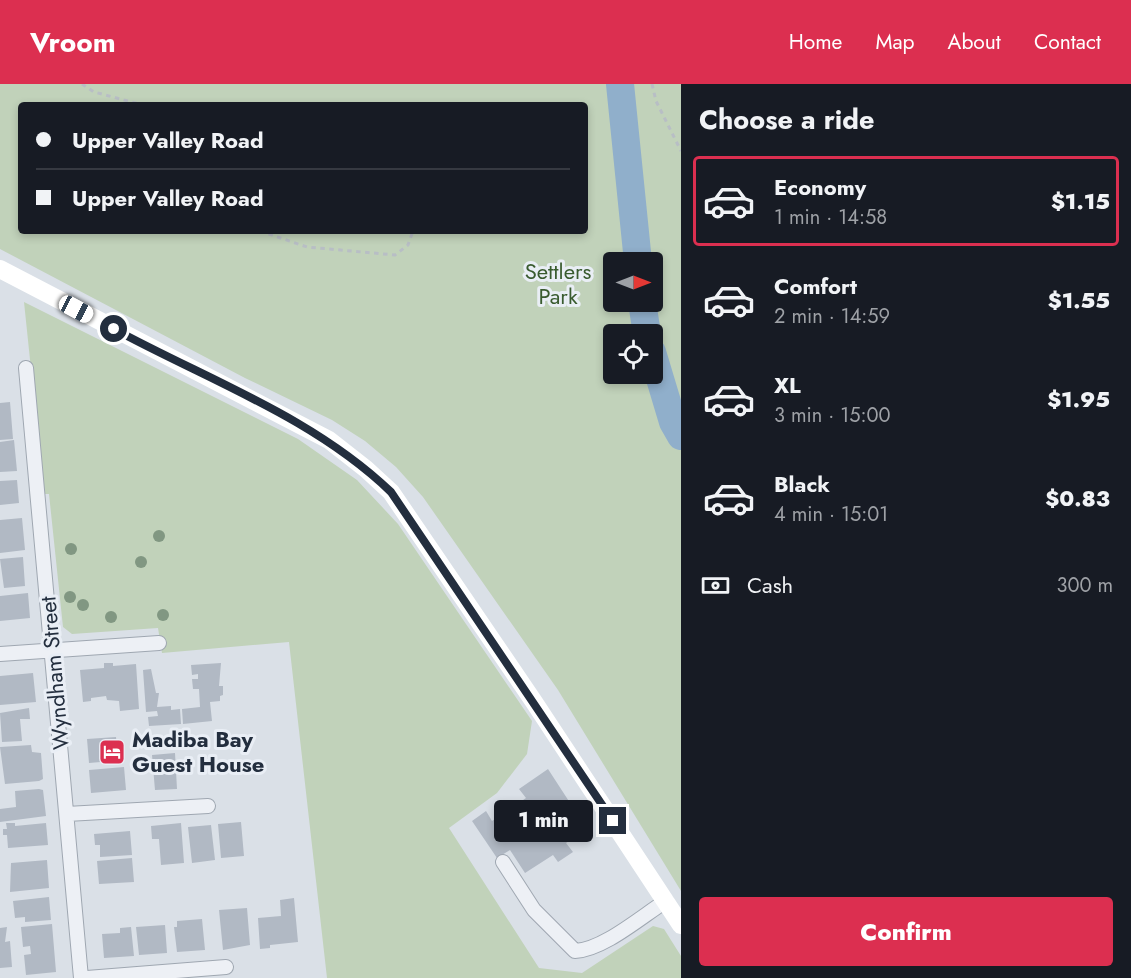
<!DOCTYPE html>
<meta charset="utf-8">
<style>
body{margin:0;font-family:Jost,sans-serif;background:#242831;color:#f1f3f6;height:100vh;display:flex;flex-direction:column;font-size:22px;white-space:nowrap}
*{box-sizing:border-box;margin:0}
p{font-size:20px;color:#9ea1a6}
.icon{flex:none;width:33px;height:33px;fill:none;stroke:currentColor;stroke-width:2;stroke-linecap:round;stroke-linejoin:round}
.map{position:relative;flex:1;overflow:hidden}
.side{display:flex;flex-direction:column;background:#171b24;width:450px}
.side>*{flex:none}
.guide{position:absolute;left:18px;top:18px;width:570px;height:132px;border-radius:6px;box-shadow:0 3px 9px #0003;display:grid;align-content:center;height:132px;padding:0 18px;background:#171b24}
.needle{width:39px;rotate:90deg}
.tools{position:absolute;left:603px;top:168px;display:grid;gap:12px}
.tools a{display:grid;place-items:center;width:60px;height:60px;border-radius:6px;background:#171b24;box-shadow:0 3px 9px #0003;font-size:30px}
.end{position:absolute;width:27px;height:27px;margin:-14px;border:8px solid #232e3e;background:#fff;box-shadow:0 0 0 3px #fff}
.from{border-radius:50%}
.bubble{position:absolute;height:42px;border-radius:6px;background:#171b24;box-shadow:0 3px 9px #0003;font-size:20px;font-weight:800;line-height:42px;text-align:center}
.car{position:absolute;width:18px;height:36px;margin:-18px -9px;border-radius:8px;box-shadow:0 0 4px 2px #0007;background:linear-gradient(#fff 24%,#345 0 40%,#fff 0 76%,#345 0 86%,#fff 0)}
.guide b{display:flex;align-items:center;gap:21px;height:57px;font-size:22px}
.guide b+b{border-top:2px solid #363941}
.guide i{width:15px;height:15px;background:#f1f3f6}
ul{padding:0;list-style:none}
li{display:flex;align-items:center;gap:18px;height:90px;margin:0 12px 9px;padding:0 6px;border:3px solid transparent;border-radius:6px}
li div{flex:1}
li b{display:block;font-size:22px}
li em{font-style:normal;font-weight:800}
li.selected{border-color:#dc2f50}
li>.icon{width:54px;height:54px;stroke-width:1.5}
h2{padding:0 18px;font-size:27px;line-height:72px}
.pay{display:flex;align-items:center;gap:15px;height:66px;padding:0 18px;font-size:22px}
.pay p{margin-inline-start:auto}
.cta{display:flex;gap:12px;margin-top:auto;padding:12px 18px}
.cta a{flex:1;height:69px;border-radius:6px;background:#dc2f50;color:#fff;font-size:24px;font-weight:800;line-height:69px;text-align:center}
header{display:flex;align-items:center;gap:36px;box-sizing:border-box;height:84px;padding:0 30px;background:#dc2f50;color:#fff}
header strong{font-size:28px}
nav{display:flex;gap:33px;margin-inline-start:auto;font-size:21px}
main{display:flex;flex:1;min-height:0}
.map>svg:first-child{display:block}
.green{fill:#c1d2ba;fill-rule:evenodd}
.lines{fill:none;stroke-linecap:round;stroke-linejoin:round}
.river{stroke:#90afcb;stroke-width:28}
.building{fill:#b1b9c4}
.street-casing{stroke:#9fa7b1;stroke-width:16}
.path{stroke:#b8bec5;stroke-width:3;stroke-dasharray:4.5 4.5;stroke-linecap:butt}
.street{stroke:#edf0f5;stroke-width:14}
.secondary{stroke:#fff;stroke-width:18}
.tree{fill:#819782}
.route{stroke:#232e3e;stroke-width:8}
.labels{text-anchor:middle;dominant-baseline:central;stroke-width:6;stroke-linejoin:round;paint-order:stroke}
.park-label{font-size:22px;fill:#395b2f;stroke:#e9eef5}
.street-label{font-size:22px;fill:#232e3e;stroke:#e9eef5}
.poi-label{font-size:22px;font-weight:bold;fill:#232e3e;stroke:#e9eef5;text-anchor:start}
</style>
<header>
<strong>Vroom</strong>
<nav><a>Home</a><a>Map</a><a>About</a><a>Contact</a></nav>
</header>
<main>
<div class="map">
<svg width="681" height="894" viewBox="0 0 681 894">
<rect width="100%" height="100%" fill="#dae0e7"/>
<path class="green" d="M0 0H681V807L558 606 423 413 396 383 365 357 332 336 245 294 0 165ZM21 21H585V147H21ZM614 178H652V218H614ZM614 250H652V290H614Z
M24 218 298 355 357 396 398 440 532 637 527 670 497 709 449 744 539 884 582 889 653 842 664 845 681 872V894H327L289 558 162 569 158 544 72 550 63 543 49 410H44Z"/>
<g class="lines">
<path class="river" d="M620 0 638 178
M642 218 647 250
M652 268 673 338 681 352"/>
</g>
<path class="building" d="M10 318 13 355 0 356V319Z
M14 356 17 387 0 388V358Z
M17 396 19 419 0 421V397Z
M22 434 25 466 0 469V436Z
M23 473 25 502 4 504 0 475Z
M28 509 30 534 0 537V512Z
M104 579H113V582L136 580 139 625 120 627 119 617 107 616 106 612 91 614V617L83 618 80 586 104 584Z
M221 579 219 602H223V611L220 612V617L210 618 212 637 183 640 182 625 200 623 199 605H193L192 595H198V590L192 591 191 581Z
M151 585 156 609H159L157 623 171 622V626L180 625 181 640 149 642 148 633 158 632 157 627 146 628 143 586Z
M33 589 36 618 0 621V592Z
M29 624 30 635H20L22 657 2 658 0 629Z
M116 653 117 666H123L124 676 89 679 87 655Z
M31 661 32 668 41 669 43 695 39 697 5 700 0 663Z
M175 669 177 705 155 706 152 671Z
M124 683 126 706 91 709 89 686Z
M548 685 587 745 566 759 573 768 558 778 553 771 525 789 510 766 497 774 472 737 486 727 492 737 526 714 519 705Z
M39 705 43 706 46 732 0 738V725L16 723 15 707Z
M241 738 244 772 221 774 218 740Z
M6 739H15V742L46 739 48 761 8 764 7 751H3V745H7Z
M181 739 184 779 161 781 159 755H152L151 742Z
M211 741 215 776 192 779 188 743Z
M130 747 132 771 100 773V761H95L94 750Z
M132 774 134 798 99 800 97 777Z
M47 776 49 804 10 808 11 779Z
M49 813 51 836 25 838V833L15 834 13 817Z
M294 814 298 858 270 861V864L260 865 258 834 281 832 280 816Z
M247 824 250 861 223 866 219 826Z
M202 835 205 866 177 868 174 843H177V837Z
M52 840 56 888 26 891 24 871 31 870 30 862 23 863 21 843Z
M165 841 167 869 139 871 136 843Z
M7 843 5 858 10 857 12 883 0 884V844Z
M131 843 134 872 104 874 102 850 120 849V844Z"/>
<g class="lines">
<defs>
<path id="street" d="M26 284 81 894
M0 570 159 559
M67 730 208 722
M503 778 534 826 575 867C603 866 642 832 666 817
M87 894 226 883"/>
</defs>
<use href="#street" class="street-casing"/>
<path class="path" d="M82 0 94 8 143 21
M652 0 656 17 681 67
M260 147 307 163 395 171 408 161 413 147"/>
<use href="#street" class="street"/>
<path class="secondary" d="M0 185 329 356 366 385 391 408 534 618 681 841"/>
</g>
<g class="tree">
<circle cx="159" cy="452" r="6"/>
<circle cx="71" cy="465" r="6"/>
<circle cx="141" cy="478" r="6"/>
<circle cx="70" cy="513" r="6"/>
<circle cx="83" cy="521" r="6"/>
<circle cx="163" cy="531" r="6"/>
<circle cx="111" cy="533" r="6"/>
</g>
<g class="lines">
<path class="route" d="M114 245C208 296 313 333 391 408L613 737"/>
</g>
<defs>
<symbol id="hotel-square" viewBox="-11 -11 22 22"><rect x="-9" y="-9" width="18" height="18" rx="4" fill="#dc2f50" stroke="#e9eef5"/><path d="M-6-4.5h1.5V1H6V5H4.5V3h-9V5H-6ZM-4 0a1.8 1.8 0 1 1 3.6 0ZM.5 0V-2.5h3Q6-2.5 6 0Z" fill="#fff"/></symbol>
</defs>
<g fill-rule="evenodd">
<use href="#hotel-square" x="97" y="653" width="30" height="30"/>
</g>
<g class="labels">
<g class="park-label">
<text x="558" y="187">Settlers<tspan x="558" dy="25">Park</tspan></text>
</g>
<g class="street-label">
<text transform="translate(54 589) rotate(-95)">Wyndham Street</text>
</g>
<g class="poi-label">
<text x="132" y="655">Madiba Bay<tspan x="132" dy="25">Guest House</tspan></text>
</g>
</g>
</svg>
<div class="tools">
<a><svg class="needle" viewBox="-14 -14 28 28"><path d="M0-13l5 13h-10z" fill="#e53935"/><path d="M0 13l5-13h-10z" fill="#9ea1a6"/></svg></a>
<a><svg class="icon" aria-label="locate" viewBox="0 0 24 24"><circle cx="12" cy="12" r="6"/><path d="M12 2v4M12 18v4M2 12h4M18 12h4"/></svg></a>
</div>
<i class="end from" style="left:114px;top:245px"></i>
<i class="end" style="left:613px;top:737px"></i>
<div class="bubble" style="left:494px;top:716px;width:99px">1 min</div>
<i class="car" style="left:76px;top:225px;rotate:118deg"></i>
<div class="guide">
<b><i class="from"></i>Upper Valley Road</b>
<b><i></i>Upper Valley Road</b>
</div>
</div>
<section class="side">
<h2>Choose a ride</h2>
<ul>
<li class="selected"><svg class="icon" aria-label="car" viewBox="0 0 24 24"><path d="M5 17H2v-5l4-1 3-4h7l3 4 3 1v5h-3M9 17h6M6 11h13"/><circle cx="7" cy="17" r="2"/><circle cx="17" cy="17" r="2"/></svg><div><b>Economy</b><p>1 min · 14:58</p></div><em>$1.15</em></li>
<li><svg class="icon" aria-label="car" viewBox="0 0 24 24"><path d="M5 17H2v-5l4-1 3-4h7l3 4 3 1v5h-3M9 17h6M6 11h13"/><circle cx="7" cy="17" r="2"/><circle cx="17" cy="17" r="2"/></svg><div><b>Comfort</b><p>2 min · 14:59</p></div><em>$1.55</em></li>
<li><svg class="icon" aria-label="car" viewBox="0 0 24 24"><path d="M5 17H2v-5l4-1 3-4h7l3 4 3 1v5h-3M9 17h6M6 11h13"/><circle cx="7" cy="17" r="2"/><circle cx="17" cy="17" r="2"/></svg><div><b>XL</b><p>3 min · 15:00</p></div><em>$1.95</em></li>
<li><svg class="icon" aria-label="car" viewBox="0 0 24 24"><path d="M5 17H2v-5l4-1 3-4h7l3 4 3 1v5h-3M9 17h6M6 11h13"/><circle cx="7" cy="17" r="2"/><circle cx="17" cy="17" r="2"/></svg><div><b>Black</b><p>4 min · 15:01</p></div><em>$0.83</em></li>
</ul>
<div class="pay"><svg class="icon" aria-label="cash" viewBox="0 0 24 24"><path d="M3 7h18v10H3z"/><circle cx="12" cy="12" r="2"/></svg>Cash<p>300 m</p></div>
<div class="cta"><a>Confirm</a></div>
</section>
</main>
